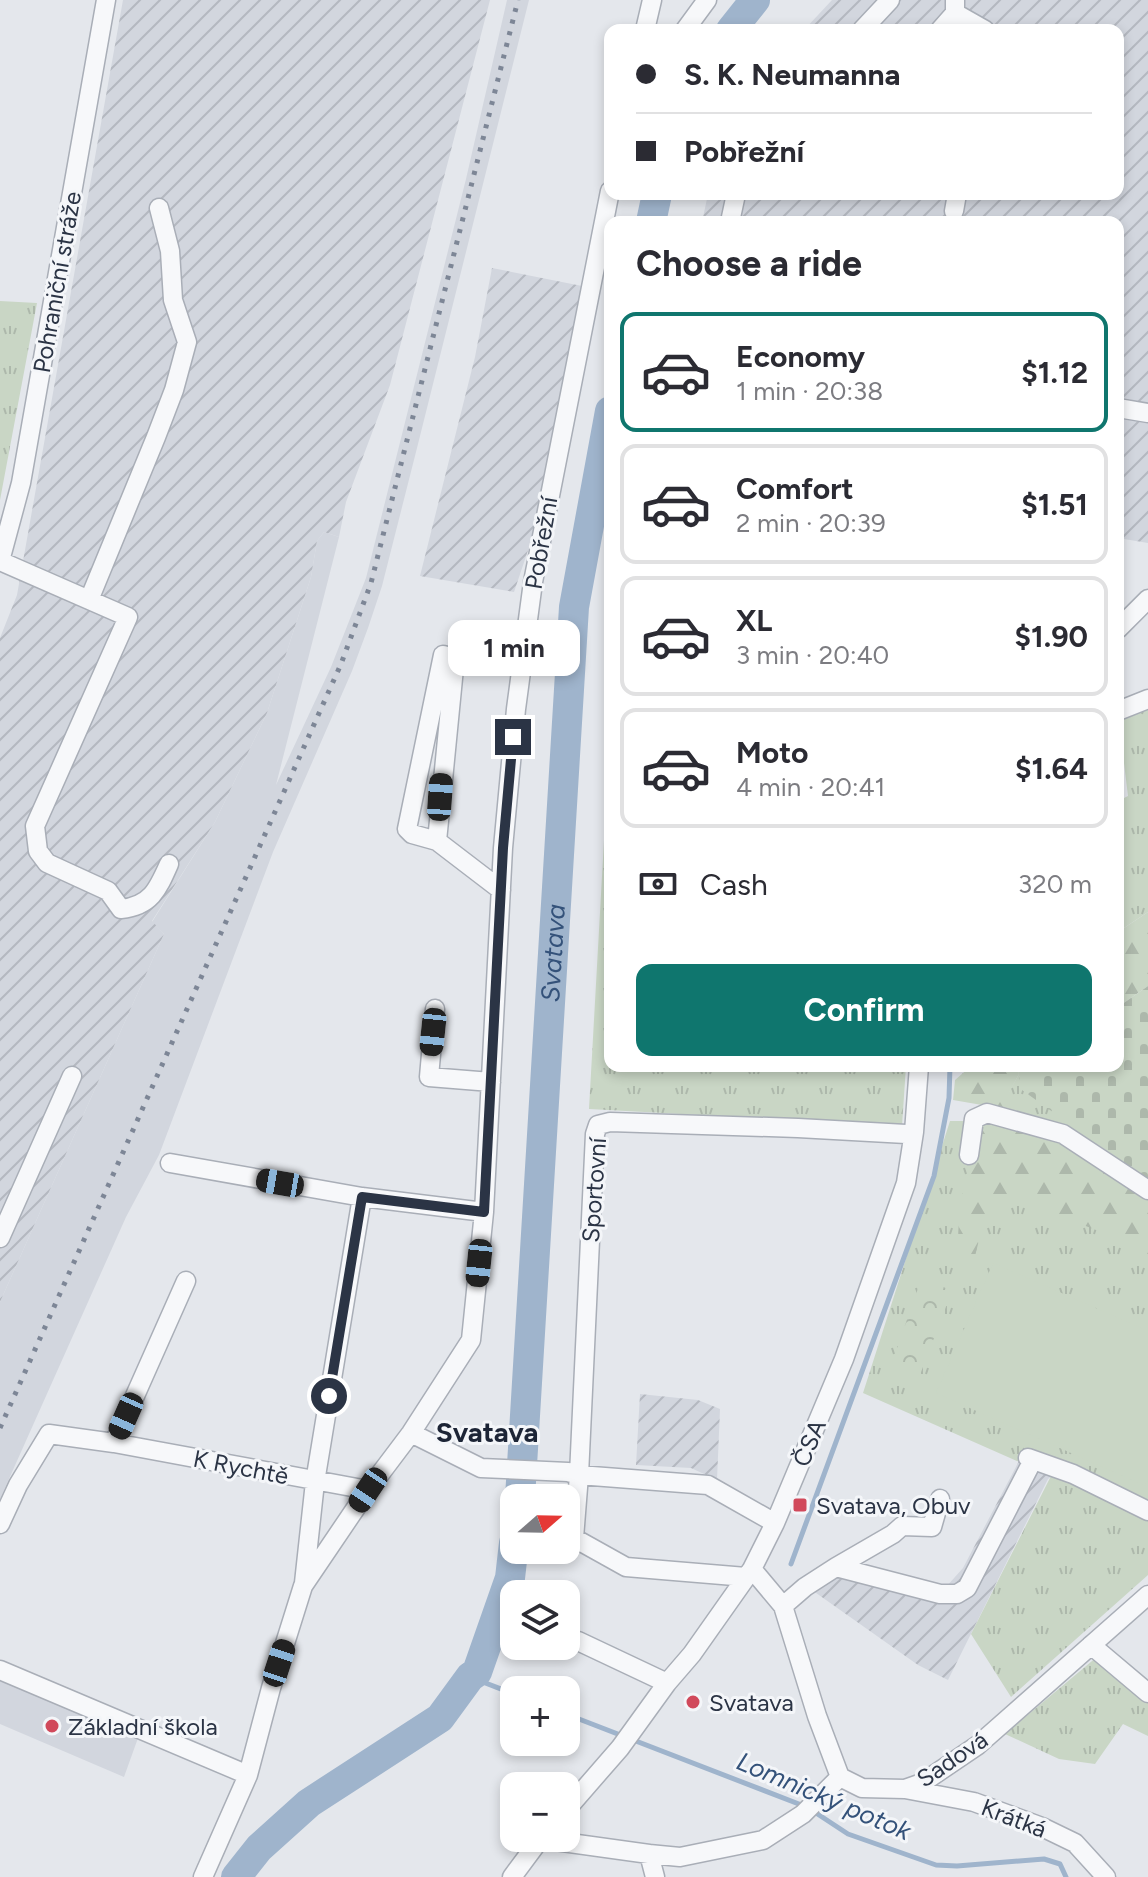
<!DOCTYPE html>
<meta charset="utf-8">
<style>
body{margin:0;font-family:Figtree,sans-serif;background:#f7f7f7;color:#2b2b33;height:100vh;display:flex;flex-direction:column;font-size:30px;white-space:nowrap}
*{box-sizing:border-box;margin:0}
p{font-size:26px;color:#7c7c81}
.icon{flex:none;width:44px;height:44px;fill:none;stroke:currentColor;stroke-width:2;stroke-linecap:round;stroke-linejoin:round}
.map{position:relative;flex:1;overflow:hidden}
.sheet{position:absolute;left:604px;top:216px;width:520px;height:856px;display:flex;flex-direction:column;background:#fff;border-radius:16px;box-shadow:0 4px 12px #0003}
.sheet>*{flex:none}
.banner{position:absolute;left:604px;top:24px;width:520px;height:176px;border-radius:16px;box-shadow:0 4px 12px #0003;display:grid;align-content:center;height:176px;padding:0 32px;background:#fff}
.needle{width:52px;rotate:70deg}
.fabs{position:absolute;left:500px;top:1484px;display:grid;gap:16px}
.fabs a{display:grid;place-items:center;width:80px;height:80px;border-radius:16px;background:#fff;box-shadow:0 4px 12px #0003;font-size:40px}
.end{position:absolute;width:36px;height:36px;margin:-18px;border:10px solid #2b3445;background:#fff;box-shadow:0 0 0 4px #fff}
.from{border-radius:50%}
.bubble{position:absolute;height:56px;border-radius:16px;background:#fff;box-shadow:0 4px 12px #0003;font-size:26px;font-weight:700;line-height:56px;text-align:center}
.car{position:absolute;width:24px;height:48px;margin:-24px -12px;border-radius:10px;box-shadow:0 0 6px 2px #0007;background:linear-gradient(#222 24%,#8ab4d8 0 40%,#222 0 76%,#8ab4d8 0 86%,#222 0)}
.banner b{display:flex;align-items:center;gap:28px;height:76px;font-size:30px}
.banner b+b{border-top:2px solid #e1e1e2}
.banner i{width:20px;height:20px;background:#2b2b33}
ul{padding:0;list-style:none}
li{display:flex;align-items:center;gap:24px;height:120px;margin:0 16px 12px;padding:0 16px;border:4px solid #e1e1e2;border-radius:16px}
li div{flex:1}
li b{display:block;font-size:30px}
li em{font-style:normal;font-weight:700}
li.active{border-color:#0f766e}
li>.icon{width:72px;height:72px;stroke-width:1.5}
h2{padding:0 32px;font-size:36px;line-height:96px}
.pay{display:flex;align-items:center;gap:20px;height:88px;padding:0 32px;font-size:30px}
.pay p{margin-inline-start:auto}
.primary-button{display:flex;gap:16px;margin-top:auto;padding:16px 32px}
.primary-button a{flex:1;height:92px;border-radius:16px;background:#0f766e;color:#fff;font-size:32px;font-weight:700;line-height:92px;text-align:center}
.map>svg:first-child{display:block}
.built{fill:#d2d6de}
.industrial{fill:url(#industrial-furrows)}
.grass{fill:url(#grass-tufts)}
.forest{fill:url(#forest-firs)}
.cemetery{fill:url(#cemetery-stones)}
.park{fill:url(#park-crowns)}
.pitch{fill:#c9d6c5}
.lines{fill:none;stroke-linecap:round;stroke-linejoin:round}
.stream{stroke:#9fb4cc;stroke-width:5}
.river{stroke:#9fb4cc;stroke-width:30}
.minor-casing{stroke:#a9aeb7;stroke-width:21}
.minor{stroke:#f7f8fa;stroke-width:18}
.rail{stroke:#7d8696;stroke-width:5;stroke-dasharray:4 8;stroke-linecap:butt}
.route{stroke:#2b3445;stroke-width:10}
.poi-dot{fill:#d1495b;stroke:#f4f6f9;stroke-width:3}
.labels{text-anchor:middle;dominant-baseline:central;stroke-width:6;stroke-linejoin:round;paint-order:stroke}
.street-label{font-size:24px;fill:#2b3445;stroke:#f4f6f9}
.poi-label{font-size:24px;fill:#2b3445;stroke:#f4f6f9;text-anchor:start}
.water-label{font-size:26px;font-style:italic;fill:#34527a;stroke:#f4f6f9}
.quarter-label{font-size:28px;font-weight:bold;fill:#1d2536;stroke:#f4f6f9}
</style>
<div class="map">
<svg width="1148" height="1877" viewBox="0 0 1148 1877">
<defs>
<pattern id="industrial-furrows" width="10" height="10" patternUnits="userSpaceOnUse" patternTransform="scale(2)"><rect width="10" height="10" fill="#d2d6de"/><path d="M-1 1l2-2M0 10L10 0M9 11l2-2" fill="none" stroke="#b4b8c0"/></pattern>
<pattern id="grass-tufts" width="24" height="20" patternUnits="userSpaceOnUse" patternTransform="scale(2)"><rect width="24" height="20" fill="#c9d6c5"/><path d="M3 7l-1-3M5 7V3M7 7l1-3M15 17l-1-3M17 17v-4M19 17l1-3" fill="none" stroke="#adb8ab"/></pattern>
<pattern id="forest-firs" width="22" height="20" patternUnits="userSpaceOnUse" patternTransform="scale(2)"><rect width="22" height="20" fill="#c9d6c5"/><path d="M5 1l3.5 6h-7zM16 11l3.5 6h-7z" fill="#adb8ab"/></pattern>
<pattern id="cemetery-stones" width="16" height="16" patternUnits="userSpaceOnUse" patternTransform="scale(2)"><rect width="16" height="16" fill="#c9d6c5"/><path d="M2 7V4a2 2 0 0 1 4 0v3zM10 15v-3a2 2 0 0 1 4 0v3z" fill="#adb8ab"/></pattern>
<pattern id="park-crowns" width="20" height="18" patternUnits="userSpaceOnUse" patternTransform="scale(2)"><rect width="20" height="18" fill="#c9d6c5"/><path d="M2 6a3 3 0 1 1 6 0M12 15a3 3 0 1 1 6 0" fill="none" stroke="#adb8ab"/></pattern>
</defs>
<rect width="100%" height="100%" fill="#e4e7ec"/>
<path class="built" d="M507 0H529L417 448 382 586 368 628 352 671 273 852 159 1155 126 1217 0 1499V1302L164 934 152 922 215 822 267 713 311 577 317 541 324 532 339 537 276 785 331 667 366 578 466 179Z
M0 1679 138 1738 124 1777 0 1724Z"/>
<path class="industrial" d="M123 0H490L390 385 346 502 339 537 324 532 317 541 311 577 267 713 215 822 152 921 164 934 0 1302V638L17 595Z
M832 0H1148V543L1118 538V222H702L708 194H1118V30H804Z
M492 268 582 286 543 506 514 592 420 576 475 357Z
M640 1394 698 1400 720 1409 717 1480 691 1468 636 1465Z
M1019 1461 1052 1476 1048 1479 948 1680 918 1665 809 1588 853 1561 946 1587 963 1568Z"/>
<path class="grass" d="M0 301 37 303 0 500Z
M1148 705V912L1118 932V801L1128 796 1119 722Z
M610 733V1066H906L902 1126 589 1109Z
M1019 1074 1023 1090 1115 1155 1062 1124 1005 1109 1002 1104Z
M950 1121H998L1148 1200V1575L1011 1697 971 1634 1051 1476 863 1393Z
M1098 1656 1148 1700V1736L1123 1724 1095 1764 1059 1759 1005 1734Z"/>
<path class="forest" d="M1148 912V986L1118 1007V932Z
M971 1066H1017L1019 1074 1003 1104 1005 1109 953 1100 955 1080Z
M983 1121 1065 1140 1148 1200V1265L1119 1239 1004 1194 988 1204 975 1256H959C955 1212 968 1163 983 1121Z"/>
<path class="cemetery" d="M1148 986V1180L1022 1090 1017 1066H1118V1007Z"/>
<path class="park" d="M922 1277 952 1291 918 1380 890 1368Z"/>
<path class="pitch" d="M993 1263 1148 1331V1479L1145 1486 936 1393Z"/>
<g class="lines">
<path class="stream" d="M791 1564 934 1176 949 1098 950 1066
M470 1677 514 1694
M566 1714 804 1806
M813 1811 848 1834 936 1865 957 1866 1044 1859 1060 1864 1066 1877"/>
<g class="river">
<path d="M731 30 755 0"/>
<path d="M651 222 657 194"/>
<path id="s1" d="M520 1498 574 607 610 411"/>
<path d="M236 1877 259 1848 309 1803 440 1718 470 1677 477 1672 510 1578 514 1543"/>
</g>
<defs>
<path id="minor" d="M955 13 985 30
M645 30 652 0
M685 30 707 0
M862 30 890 0
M940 30 955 13V0
M954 211 957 194
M730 222 736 194
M1118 408 1148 413
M0 561 21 483 106 0
M0 561 128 617 35 826 38 851 47 863 108 891 121 909C151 906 158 889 169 864
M89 600 156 437 174 390 187 342 173 300 170 251 159 208
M1118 629 1148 599
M1118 711 1148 699
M437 841 455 658 443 655 407 829 412 834 437 841 501 890
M435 1009 429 1077 491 1082
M969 1155 974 1119 987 1113 1063 1134 1148 1190
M170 1163 362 1197 484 1212
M0 1238 72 1076
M411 1433 481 1468 568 1472 579 1475 708 1485 775 1523
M114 1443 186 1281
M1028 1458 1073 1474 1148 1511
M0 1524 18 1485 49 1434 114 1443 368 1490
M836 1567 893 1534 902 1526 932 1527 940 1499
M752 1569 783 1606 817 1716 840 1777 862 1788 905 1789 922 1783 978 1745 1148 1595
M746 1577 626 1567 574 1538 579 1475 595 1134 598 1125 610 1122 798 1128 906 1134 914 1132
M304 1583 315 1482 362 1197
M783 1606 805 1587 836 1567 940 1594H957L967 1588 1033 1460
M578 1641 667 1683
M1091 1645 1148 1693
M0 1670 248 1775
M905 1789 974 1802 1042 1827 1075 1843 1106 1877
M566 1810 620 1748 667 1683 692 1654 752 1569 775 1523 844 1359 906 1183 914 1132 919 1066
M541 1839 649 1854 655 1877
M649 1854 680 1857 763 1840 803 1814 840 1777
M203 1877 248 1775 271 1688 303 1586 368 1490 411 1433 471 1340 484 1212 503 848 516 709 533 582 610 191
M512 1877 541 1838"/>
</defs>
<use href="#minor" class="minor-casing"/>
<use href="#minor" class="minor"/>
<path class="rail" d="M0 1428 341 664 371 583 518 0"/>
</g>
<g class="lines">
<path class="route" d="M329 1396 362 1197 484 1212 503 848 513 737"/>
</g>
<g class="poi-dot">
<rect x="792" y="1497" width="16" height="16" rx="4"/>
<circle cx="693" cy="1702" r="8"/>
<circle cx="52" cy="1726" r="8"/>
</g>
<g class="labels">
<g class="street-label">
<text transform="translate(57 282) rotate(-80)">Pohraniční stráže</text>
<text transform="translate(541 543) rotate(-80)">Pobřežní</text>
<text transform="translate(594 1190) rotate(-86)">Sportovní</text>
<text transform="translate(809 1443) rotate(-67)">ČSA</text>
<text transform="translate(241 1467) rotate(11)">K Rychtě</text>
<text transform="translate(952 1759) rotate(-34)">Sadová</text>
<text transform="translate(1014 1818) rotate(21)">Krátká</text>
</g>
<g class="poi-label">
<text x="816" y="1505">Svatava, Obuv</text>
<text x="709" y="1702">Svatava</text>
<text x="68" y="1726">Základní škola</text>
</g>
<g class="water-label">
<text stroke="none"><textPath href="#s1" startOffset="546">Svatava</textPath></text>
<text transform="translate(824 1796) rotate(23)">Lomnický potok</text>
</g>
<g class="quarter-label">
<text x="487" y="1432">Svatava</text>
</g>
</g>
</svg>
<div class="fabs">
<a><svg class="needle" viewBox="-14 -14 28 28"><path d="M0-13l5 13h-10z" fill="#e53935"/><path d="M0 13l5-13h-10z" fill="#7c7c81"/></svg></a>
<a><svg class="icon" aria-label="layers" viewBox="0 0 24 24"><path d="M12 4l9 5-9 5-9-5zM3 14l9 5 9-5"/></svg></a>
<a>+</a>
<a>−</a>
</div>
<i class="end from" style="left:329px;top:1396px"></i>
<i class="end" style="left:513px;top:737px"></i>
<div class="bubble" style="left:448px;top:620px;width:132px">1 min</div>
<i class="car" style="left:440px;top:797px;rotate:4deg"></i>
<i class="car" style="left:433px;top:1032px;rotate:186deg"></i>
<i class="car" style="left:280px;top:1183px;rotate:280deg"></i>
<i class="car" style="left:479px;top:1263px;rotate:186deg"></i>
<i class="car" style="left:126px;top:1416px;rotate:204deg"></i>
<i class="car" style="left:368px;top:1490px;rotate:214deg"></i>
<i class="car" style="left:279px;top:1663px;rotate:18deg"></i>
<div class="banner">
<b><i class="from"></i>S. K. Neumanna</b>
<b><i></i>Pobřežní</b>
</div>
<section class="sheet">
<h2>Choose a ride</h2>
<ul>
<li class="active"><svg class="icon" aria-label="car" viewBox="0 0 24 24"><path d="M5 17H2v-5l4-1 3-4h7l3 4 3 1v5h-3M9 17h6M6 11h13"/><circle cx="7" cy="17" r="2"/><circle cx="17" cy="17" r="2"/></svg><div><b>Economy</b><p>1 min · 20:38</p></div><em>$1.12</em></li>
<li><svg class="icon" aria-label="car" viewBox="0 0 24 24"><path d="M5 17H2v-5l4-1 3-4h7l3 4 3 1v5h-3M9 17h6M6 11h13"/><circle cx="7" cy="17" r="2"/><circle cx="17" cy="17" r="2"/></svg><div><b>Comfort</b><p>2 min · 20:39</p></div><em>$1.51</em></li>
<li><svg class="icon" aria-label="car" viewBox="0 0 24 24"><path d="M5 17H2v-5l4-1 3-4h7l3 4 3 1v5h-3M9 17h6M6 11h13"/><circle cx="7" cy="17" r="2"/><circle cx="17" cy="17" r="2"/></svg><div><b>XL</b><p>3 min · 20:40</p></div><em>$1.90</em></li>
<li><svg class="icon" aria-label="car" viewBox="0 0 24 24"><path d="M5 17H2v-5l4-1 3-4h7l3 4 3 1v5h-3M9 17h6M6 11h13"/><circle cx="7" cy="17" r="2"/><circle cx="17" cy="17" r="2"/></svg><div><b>Moto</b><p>4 min · 20:41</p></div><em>$1.64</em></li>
</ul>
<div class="pay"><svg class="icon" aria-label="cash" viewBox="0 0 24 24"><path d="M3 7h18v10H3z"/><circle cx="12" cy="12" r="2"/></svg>Cash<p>320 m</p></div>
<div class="primary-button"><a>Confirm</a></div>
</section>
</div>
